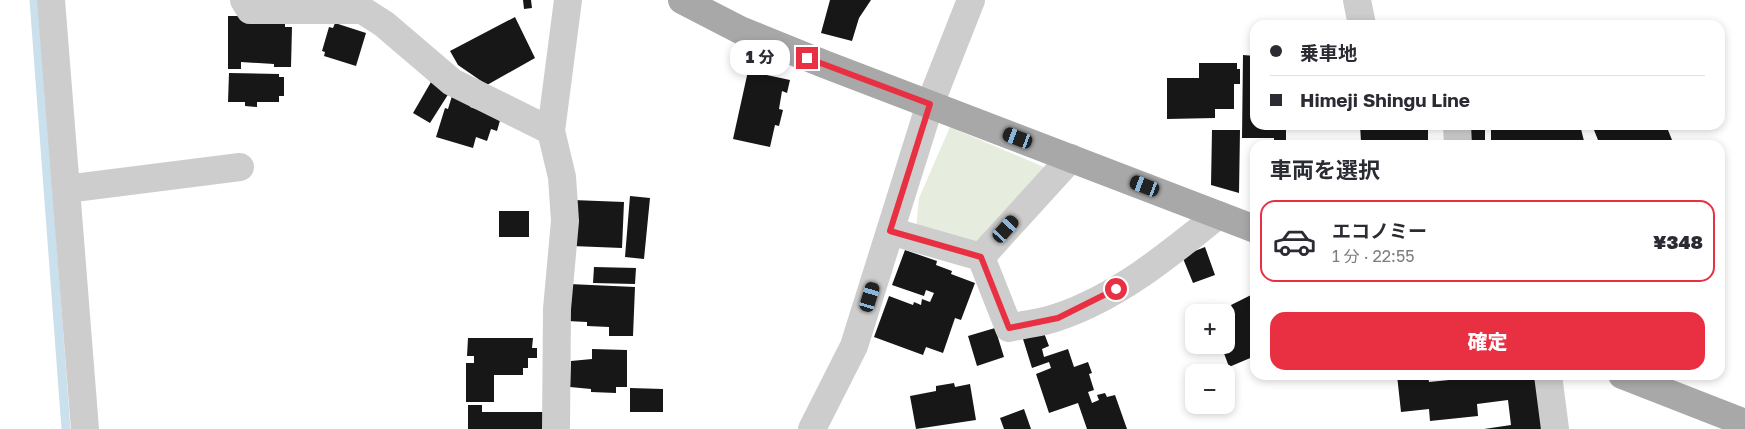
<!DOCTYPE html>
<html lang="ja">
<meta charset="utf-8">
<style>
body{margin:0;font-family:"Golos Text","Noto Sans JP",sans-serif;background:#f2f2f3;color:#2b2b33;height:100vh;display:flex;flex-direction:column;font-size:19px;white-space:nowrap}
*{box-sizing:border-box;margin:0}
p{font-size:16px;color:#7c7c81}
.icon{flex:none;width:28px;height:28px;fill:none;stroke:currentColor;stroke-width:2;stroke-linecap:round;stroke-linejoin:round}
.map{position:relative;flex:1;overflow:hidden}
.panel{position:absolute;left:1250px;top:140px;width:475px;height:240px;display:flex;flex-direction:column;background:#fff;border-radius:15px;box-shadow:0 2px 8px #0003}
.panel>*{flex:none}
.guide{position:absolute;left:1250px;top:20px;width:475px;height:110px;border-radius:15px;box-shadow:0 2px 8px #0003;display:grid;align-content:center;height:110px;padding:0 20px;background:#fff}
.controls{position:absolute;left:1185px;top:304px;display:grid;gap:10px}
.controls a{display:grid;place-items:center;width:50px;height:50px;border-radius:10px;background:#fff;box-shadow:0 2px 8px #0003;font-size:25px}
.end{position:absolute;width:22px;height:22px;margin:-11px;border:6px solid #e93042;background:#fff;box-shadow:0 0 0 2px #fff}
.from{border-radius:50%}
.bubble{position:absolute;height:35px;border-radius:15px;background:#fff;box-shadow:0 2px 8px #0003;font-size:16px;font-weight:800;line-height:35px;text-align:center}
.car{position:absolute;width:15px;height:30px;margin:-15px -8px;border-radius:6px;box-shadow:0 0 4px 1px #0007;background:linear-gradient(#222 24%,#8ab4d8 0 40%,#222 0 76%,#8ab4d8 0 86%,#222 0)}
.guide b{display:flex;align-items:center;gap:18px;height:48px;font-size:19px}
.guide b+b{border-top:1px solid #e1e1e2}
.guide i{width:12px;height:12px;background:#2b2b33}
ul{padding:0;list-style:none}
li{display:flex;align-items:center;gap:15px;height:82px;margin:0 10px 8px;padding:0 10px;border:2px solid transparent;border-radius:15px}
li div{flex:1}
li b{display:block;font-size:19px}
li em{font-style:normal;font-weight:800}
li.active{border-color:#e93042}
li>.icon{width:45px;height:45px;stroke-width:1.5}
h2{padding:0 20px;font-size:22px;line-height:60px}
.cta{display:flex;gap:10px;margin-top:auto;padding:10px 20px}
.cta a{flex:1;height:58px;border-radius:15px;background:#e93042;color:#fff;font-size:20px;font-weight:800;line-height:58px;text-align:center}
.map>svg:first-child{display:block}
.green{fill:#e6edde}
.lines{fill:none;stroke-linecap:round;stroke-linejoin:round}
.stream{stroke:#cae0ed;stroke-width:9}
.building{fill:#171717}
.minor{stroke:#cdcdcd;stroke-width:28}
.major{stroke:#a8a8a8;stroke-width:28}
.route{stroke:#e93042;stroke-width:6}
</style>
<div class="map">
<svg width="1745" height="429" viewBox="0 0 1745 429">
<rect width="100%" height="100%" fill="#fff"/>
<path class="green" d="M950 127 1051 170 976 246 916 229 919 198Z"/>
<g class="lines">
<path class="stream" d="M34 0 66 429"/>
</g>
<path class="building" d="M523 0H531L532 8 524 9Z
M830 0H871L859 18 852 41 821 33Z
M228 16H285V27H292L291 67H274V64L241 62V69H228Z
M515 17 535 58 487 85 458 65 450 51Z
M335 23 366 33 356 66 324 56 325 52 322 51 329 27 333 28Z
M1243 55 1255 56V125H1286V143H1274V138H1242Z
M1199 63H1237V69H1240V84H1234V109H1215V118L1167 119V78H1199Z
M748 71 790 80 787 93 782 91 779 109 783 110 779 126 775 125 770 147 733 139Z
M229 73 279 74V77H284V96H279V102H257V107L245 106V102H228Z
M431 82 449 93 430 123 413 113Z
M452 96 472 102 470 107 501 117 497 131 491 129 487 141 476 137 473 148 436 137 445 108 448 109Z
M1360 125H1428V145H1394V141L1361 142Z
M1466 125H1485V145H1467Z
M1491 125H1580L1585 145H1491Z
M1592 125H1666L1674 145H1600Z
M1212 130H1240L1239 193 1211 185Z
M630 196 650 198 644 259 625 257Z
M573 200 624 202 622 248 572 246Z
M499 211H529V237H499Z
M1205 247 1215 275 1193 283 1182 256Z
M905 250 937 261 936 265 952 271 951 274 975 283 961 320 955 318 943 353 926 347 923 355 874 337 889 296 913 305 914 302 921 305 922 299 930 302 934 293 926 290 924 296 892 285Z
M594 267 636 268 635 284 593 283Z
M569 284 635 287 633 336H609V327L587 326V322L567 321Z
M1255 293V356L1229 367 1221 345H1226V319L1235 316 1231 305Z
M995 328 1004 357 977 366 968 336Z
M1044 333 1049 346 1042 349 1044 357 1068 349 1074 367 1088 362 1092 373 1089 374 1094 390 1088 392 1092 403 1099 400 1097 395 1105 393 1107 397 1115 395 1127 429H1087L1078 403 1049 413 1036 374 1051 368 1049 362 1032 368 1023 339Z
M468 338H533L532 348H537V358H528V368H523V375H494V402H466V363H474V356H467Z
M592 349 627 350V387H616V393L591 392V389L570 387 571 361 592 359Z
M1397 375H1428L1429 382 1499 375H1537L1543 429H1484L1511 425 1508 400 1477 404 1478 416 1430 421 1429 409 1401 412Z
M954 383 955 387 970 384 976 420 916 429 910 396 936 391V386Z
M630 388 663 389V412H630Z
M468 405H482V412H546V429H468Z
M1024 409 1031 429H1004L1000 418Z"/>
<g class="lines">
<path class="minor" d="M51 0 85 429
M244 0 250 10H362L384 24 452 82 551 131
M1357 0 1362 25
M1457 125 1458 145
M66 189 240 167
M890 231 981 257 1009 328C1025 324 1043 323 1058 317 1118 297 1170 254 1218 215
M981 257 1071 158
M1548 375 1555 429
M556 429 557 309 565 221 562 177 551 131 568 0
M812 429 854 346 930 104 971 0"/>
<path class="major" d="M682 0 740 30 824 64 1255 229
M1622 375 1745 423"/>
</g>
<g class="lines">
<path class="route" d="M807 58 930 104 890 231 981 257 1009 328 1058 318 1116 289"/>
</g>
</svg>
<div class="controls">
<a>+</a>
<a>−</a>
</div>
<i class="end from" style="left:1116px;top:289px"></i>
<i class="end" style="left:807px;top:58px"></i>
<div class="bubble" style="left:730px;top:40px;width:60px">1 分</div>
<i class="car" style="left:1018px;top:138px;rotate:291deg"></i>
<i class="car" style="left:1145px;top:186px;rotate:291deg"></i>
<i class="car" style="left:1006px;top:229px;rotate:42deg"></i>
<i class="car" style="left:870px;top:297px;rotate:17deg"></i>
<div class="guide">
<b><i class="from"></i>乗車地</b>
<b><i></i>Himeji Shingu Line</b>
</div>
<section class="panel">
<h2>車両を選択</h2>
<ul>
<li class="active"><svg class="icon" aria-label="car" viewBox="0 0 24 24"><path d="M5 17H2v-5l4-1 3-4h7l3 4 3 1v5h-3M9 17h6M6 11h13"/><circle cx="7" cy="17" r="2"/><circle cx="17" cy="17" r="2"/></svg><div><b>エコノミー</b><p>1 分 · 22:55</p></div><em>¥348</em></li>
</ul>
<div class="cta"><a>確定</a></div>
</section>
</div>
